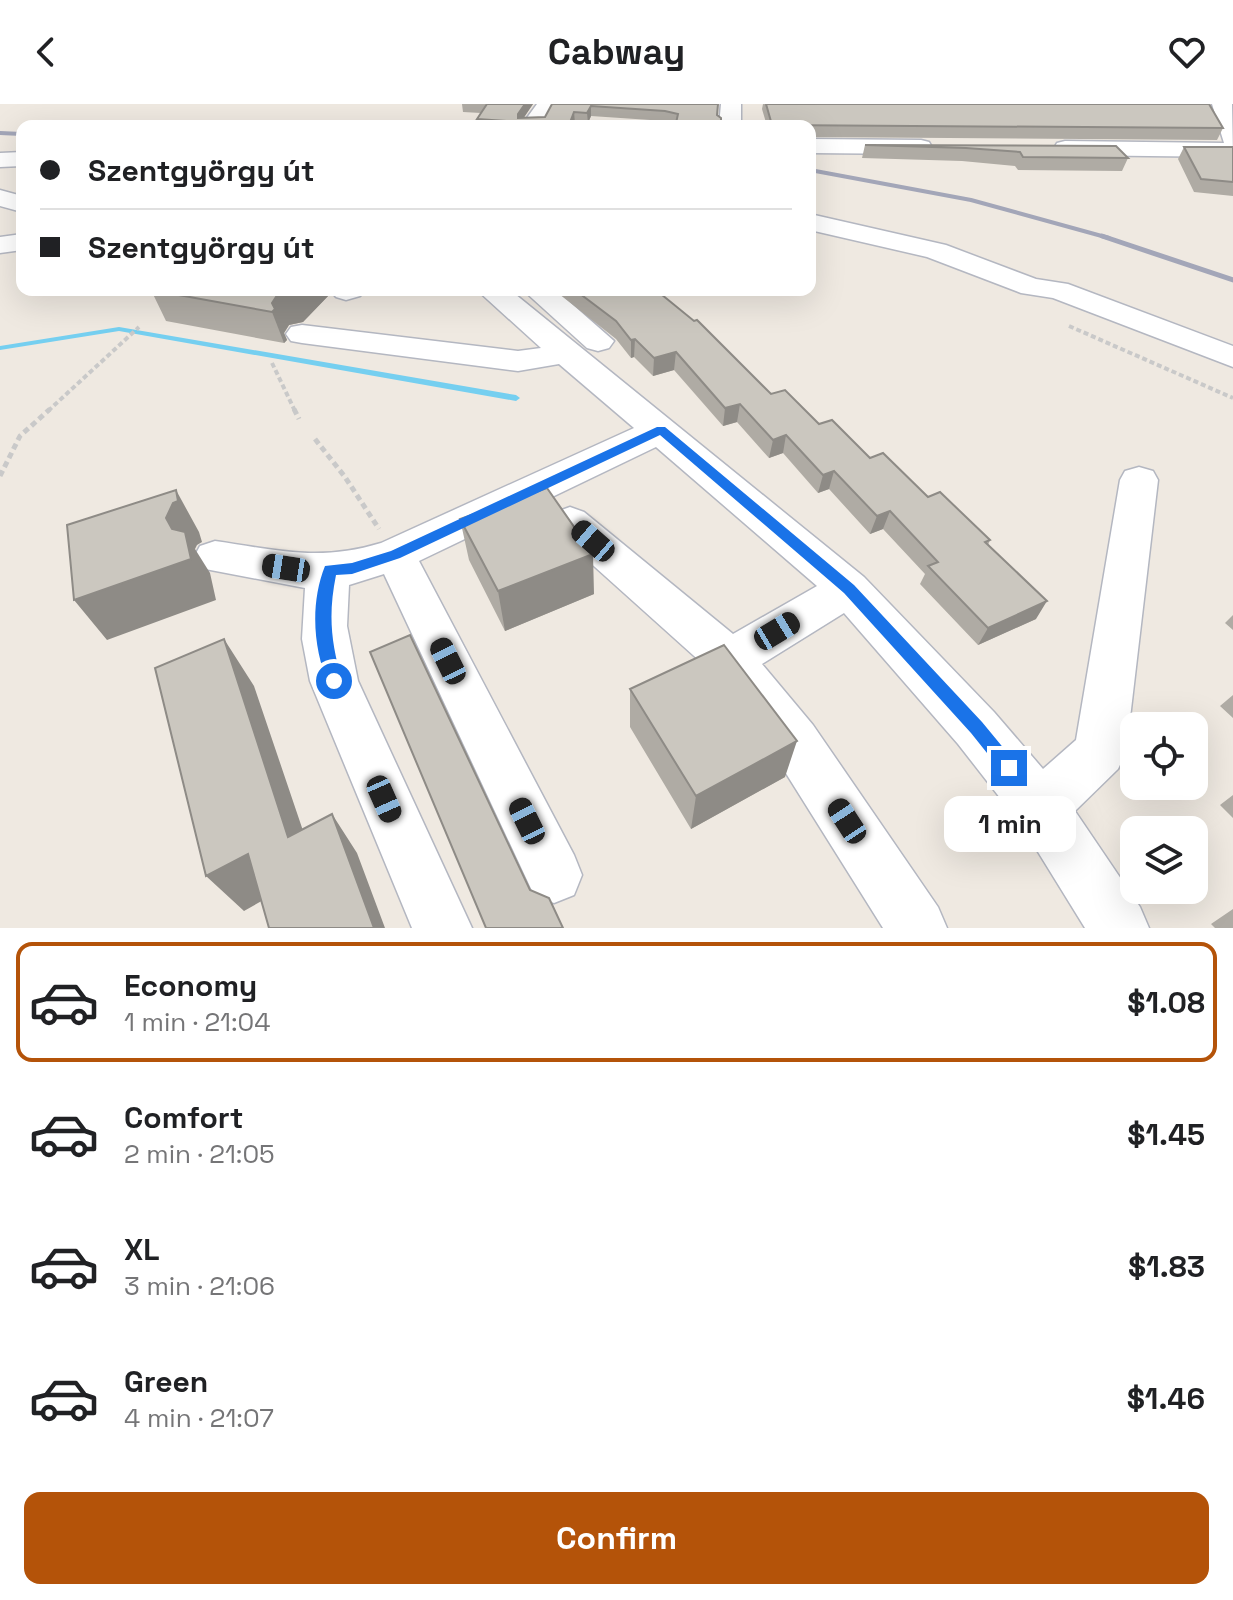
<!DOCTYPE html>
<meta charset="utf-8">
<style>
body{margin:0;font-family:"Space Grotesk",sans-serif;background:#f2f2f2;color:#202124;height:100vh;display:flex;flex-direction:column;font-size:30px;white-space:nowrap}
*{box-sizing:border-box;margin:0}
p{font-size:26px;color:#757577}
.icon{flex:none;width:44px;height:44px;fill:none;stroke:currentColor;stroke-width:2;stroke-linecap:round;stroke-linejoin:round}
.map{position:relative;height:824px;overflow:hidden}
.side{display:flex;flex-direction:column;background:#fff;flex:1}
.side>*{flex:none}
.top-card{position:absolute;left:16px;top:16px;width:800px;height:176px;border-radius:16px;box-shadow:0 8px 32px #0002;display:grid;align-content:center;height:176px;padding:0 24px;background:#fff}
.controls{position:absolute;left:1120px;top:608px;display:grid;gap:16px}
.controls a{display:grid;place-items:center;width:88px;height:88px;border-radius:16px;background:#fff;box-shadow:0 8px 32px #0002;font-size:40px}
.end{position:absolute;width:36px;height:36px;margin:-18px;border:10px solid #1a73e8;background:#fff;box-shadow:0 0 0 4px #fff}
.from{border-radius:50%}
.bubble{position:absolute;height:56px;border-radius:16px;background:#fff;box-shadow:0 8px 32px #0002;font-size:26px;font-weight:600;line-height:56px;text-align:center}
.car{position:absolute;width:24px;height:48px;margin:-24px -12px;border-radius:10px;box-shadow:0 0 6px 2px #0007;background:linear-gradient(#222 24%,#8ab4d8 0 40%,#222 0 76%,#8ab4d8 0 86%,#222 0)}
.top-card b{display:flex;align-items:center;gap:28px;height:76px;font-size:30px}
.top-card b+b{border-top:2px solid #e0e0e0}
.top-card i{width:20px;height:20px;background:#202124}
ul{padding:14px 0 0;list-style:none}
li{display:flex;align-items:center;gap:24px;height:120px;margin:0 16px 12px;padding:0 8px;border:4px solid transparent;border-radius:16px}
li div{flex:1}
li b{display:block;font-size:30px}
li em{font-style:normal;font-weight:600}
li.current{border-color:#b45309}
li>.icon{width:72px;height:72px;stroke-width:1.5}
.primary-button{display:flex;gap:16px;margin-top:auto;padding:16px 24px}
.primary-button a{flex:1;height:92px;border-radius:16px;background:#b45309;color:#fff;font-size:32px;font-weight:600;line-height:92px;text-align:center}
header{display:flex;justify-content:space-between;align-items:center;height:104px;padding:0 24px;background:#fff;font-size:36px;font-weight:600}
.map>svg:first-child{display:block}
.lines{fill:none;stroke-linecap:round;stroke-linejoin:round}
.stream{fill:#75cff0;fill-rule:evenodd}
.minor-casing{stroke:#b4b7c1;stroke-width:3}
.path-far1{stroke:#c9c9c9;stroke-width:4;stroke-dasharray:5 3;stroke-linecap:butt}
.path{stroke:#c9c9c9;stroke-width:5;stroke-dasharray:6 4;stroke-linecap:butt}
.minor{fill:#fff;fill-rule:evenodd}
.rail-far1{stroke:#a3a6b8;stroke-width:4}
.rail{stroke:#a3a6b8;stroke-width:5}
.wall{fill:#afaba4}
.shaded-wall{fill:#8e8b86}
.building{fill:#cbc7bf;stroke:#8e8b86;stroke-width:2}
.route{fill:#1a73e8}
</style>
<header><svg class="icon" aria-label="back" viewBox="0 0 24 24"><path d="M15 5l-7 7 7 7"/></svg>Cabway<svg class="icon" aria-label="heart" viewBox="0 0 24 24"><path d="M12 20l-8-8c-3-5 5-10 8-4 3-6 11-1 8 4z"/></svg></header>
<div class="map">
<svg width="1233" height="824" viewBox="0 0 1233 824">
<rect width="100%" height="100%" fill="#efe9e1"/>
<g class="lines">
<path class="stream" d="M119 223 516 291 520 294 516 297 119 227 0 246V242Z"/>
<defs>
<path id="minor" d="M537 0H557L543 22H521Z
M721 0H741V22H719Z
M1212 0H1232L1233 53 1065 51 1057 49 1054 44 1057 39 1065 37 1224 39Z
M810 35 921 36 929 38 932 43 929 48 921 50 810 49Z
M22 48V62L0 63V49Z
M0 86 22 92V108L0 102Z
M810 110 946 141 1036 175 1068 180 1233 242V263L1053 194 1021 189 927 153 810 126Z
M22 130V146L0 149V133Z
M365 186 360 192 346 196 336 193 331 187Z
M477 186H510L864 473 994 608 1043 665 1076 636 1120 376 1125 367 1139 363 1153 367 1158 376 1126 648 1118 665 1075 707 1140 803 1149 824H1085L1022 722 958 640 844 509 762 560 813 621 938 803 947 824H883L777 655 713 569 556 428 550 418 556 408 570 403 584 408 733 530 817 482 656 343 419 457 574 751 582 771 574 791 554 799 534 791 384 470 349 481 347 522 358 577 472 824H412L310 577 302 535 305 484 200 464 194 453 200 442 215 437C277 446 319 458 381 439L634 324 559 260 518 267 302 239 291 237 286 230 291 223 302 221 518 247 541 244Z
M523 186H556L614 237 609 244 598 247 587 244Z"/>
</defs>
<use href="#minor" class="minor-casing"/>
<path class="path-far1" d="M1069 222 1233 294
M272 259 295 307
M48 307 139 223"/>
<path class="path" d="M294 305 299 315
M315 335 345 373 379 425
M0 372 20 332 50 305"/>
<use href="#minor" class="minor"/>
<path class="rail-far1" d="M0 29 22 30
M810 66 971 96 1109 134"/>
<path class="rail" d="M1102 132 1233 176"/>
</g>
<path class="wall" d="M436 0H533L523 14 545 13 552 0H718L717 11 721 22H676V20L665 17 591 12 588 19H575L573 22H478L477 15 481 9 463 8 462 0Z
M763 0H766L1223 24 1217 36 810 33V22H767L762 5Z
M865 41 1116 42 1128 54 1122 67 1018 66 1015 62 962 57 862 54Z
M1184 43H1233V92L1194 88 1178 55Z
M151 186 330 190 303 218 289 221 284 229 287 236 284 239 166 217Z
M554 186H656L771 290 870 354 990 436 988 441 1036 515 978 541 920 480 925 470 883 425 870 430 829 385 818 389 783 349 769 354 737 318 723 322 674 266 653 272 634 253 631 254 616 235Z
M460 415 594 490 505 527 469 456Z
M1233 511V526L1225 519Z
M630 585 785 673 691 725 630 623Z
M1233 591V614L1220 602Z
M1233 691V714L1220 701Z
M1233 805V824H1215L1211 820Z"/>
<path class="shaded-wall" d="M525 0H533L521 18 518 17V10Z
M591 2V12L588 19 587 9Z
M574 8 575 19 573 22H569Z
M294 186H329L330 190 303 218 289 221 284 229 287 236 284 239 272 208V199L278 190Z
M635 235 634 253 631 254V236Z
M676 248 674 266 653 272 654 254Z
M740 300 737 318 723 322 725 304Z
M786 331 783 349 769 354 773 336Z
M834 367 829 385 818 389 823 371Z
M176 386 199 428 202 438 197 441 195 445 210 469 216 496 107 536 74 496 166 414Z
M890 407 883 425 870 430 877 412Z
M593 450 594 490 505 527 498 487Z
M1047 497 1036 515 978 541 988 524Z
M224 535 254 582 318 771 288 733Z
M797 637 785 673 691 725 696 692Z
M332 710 357 749 385 824H374Z
M248 750 281 786 244 807 206 772Z"/>
<path class="building" d="M487 0H525L518 10V14L545 13 552 0H718L717 11 721 14V22H688V20L676 19 678 10 665 7 591 2 587 9 574 8 569 21 477 15Z
M766 0H1209L1223 24 772 21Z
M865 41 1116 42 1128 54 1023 53 1020 48 966 44Z
M1184 43H1233V78L1201 75Z
M151 186H294L278 190 272 199 275 205 272 208Z
M575 186H656L694 217 697 216 771 290 785 286 819 320 832 316 870 354 883 349 928 393 940 388 990 436 985 438 1047 497 988 524 928 462 938 458 890 407 877 412 834 367 823 371 786 331 773 336 740 300 725 304 676 248 654 254 635 235 631 236 616 217Z
M547 384 593 450 498 487 460 415Z
M176 386 178 397 173 399 166 414 172 425 185 428 191 455 74 496 67 421Z
M410 531 530 786 549 794 563 824H486L370 548Z
M224 535 288 733 332 710 374 824H269L248 750 206 772 155 564Z
M724 541 797 637 696 692 630 585Z"/>
<path class="route" d="M657 323H665L854 481 982 618 1015 658 1017 664 1015 669H1003L971 629 844 489 660 331 400 454 352 470 336 471C328 511 331 538 342 577L340 581H329C313 546 310 499 325 462L352 459 391 447Z"/>
</svg>
<div class="controls">
<a><svg class="icon" aria-label="locate" viewBox="0 0 24 24"><circle cx="12" cy="12" r="6"/><path d="M12 2v4M12 18v4M2 12h4M18 12h4"/></svg></a>
<a><svg class="icon" aria-label="layers" viewBox="0 0 24 24"><path d="M12 4l9 5-9 5-9-5zM3 14l9 5 9-5"/></svg></a>
</div>
<i class="end from" style="left:334px;top:577px"></i>
<i class="end" style="left:1009px;top:664px"></i>
<div class="bubble" style="left:944px;top:692px;width:132px">1 min</div>
<i class="car" style="left:593px;top:437px;rotate:311deg"></i>
<i class="car" style="left:286px;top:464px;rotate:279deg"></i>
<i class="car" style="left:777px;top:527px;rotate:59deg"></i>
<i class="car" style="left:448px;top:557px;rotate:334deg"></i>
<i class="car" style="left:384px;top:695px;rotate:156deg"></i>
<i class="car" style="left:527px;top:717px;rotate:334deg"></i>
<i class="car" style="left:847px;top:717px;rotate:327deg"></i>
<div class="top-card">
<b><i class="from"></i>Szentgyörgy út</b>
<b><i></i>Szentgyörgy út</b>
</div>
</div>
<section class="side">
<ul>
<li class="current"><svg class="icon" aria-label="car" viewBox="0 0 24 24"><path d="M5 17H2v-5l4-1 3-4h7l3 4 3 1v5h-3M9 17h6M6 11h13"/><circle cx="7" cy="17" r="2"/><circle cx="17" cy="17" r="2"/></svg><div><b>Economy</b><p>1 min · 21:04</p></div><em>$1.08</em></li>
<li><svg class="icon" aria-label="car" viewBox="0 0 24 24"><path d="M5 17H2v-5l4-1 3-4h7l3 4 3 1v5h-3M9 17h6M6 11h13"/><circle cx="7" cy="17" r="2"/><circle cx="17" cy="17" r="2"/></svg><div><b>Comfort</b><p>2 min · 21:05</p></div><em>$1.45</em></li>
<li><svg class="icon" aria-label="car" viewBox="0 0 24 24"><path d="M5 17H2v-5l4-1 3-4h7l3 4 3 1v5h-3M9 17h6M6 11h13"/><circle cx="7" cy="17" r="2"/><circle cx="17" cy="17" r="2"/></svg><div><b>XL</b><p>3 min · 21:06</p></div><em>$1.83</em></li>
<li><svg class="icon" aria-label="car" viewBox="0 0 24 24"><path d="M5 17H2v-5l4-1 3-4h7l3 4 3 1v5h-3M9 17h6M6 11h13"/><circle cx="7" cy="17" r="2"/><circle cx="17" cy="17" r="2"/></svg><div><b>Green</b><p>4 min · 21:07</p></div><em>$1.46</em></li>
</ul>
<div class="primary-button"><a>Confirm</a></div>
</section>
